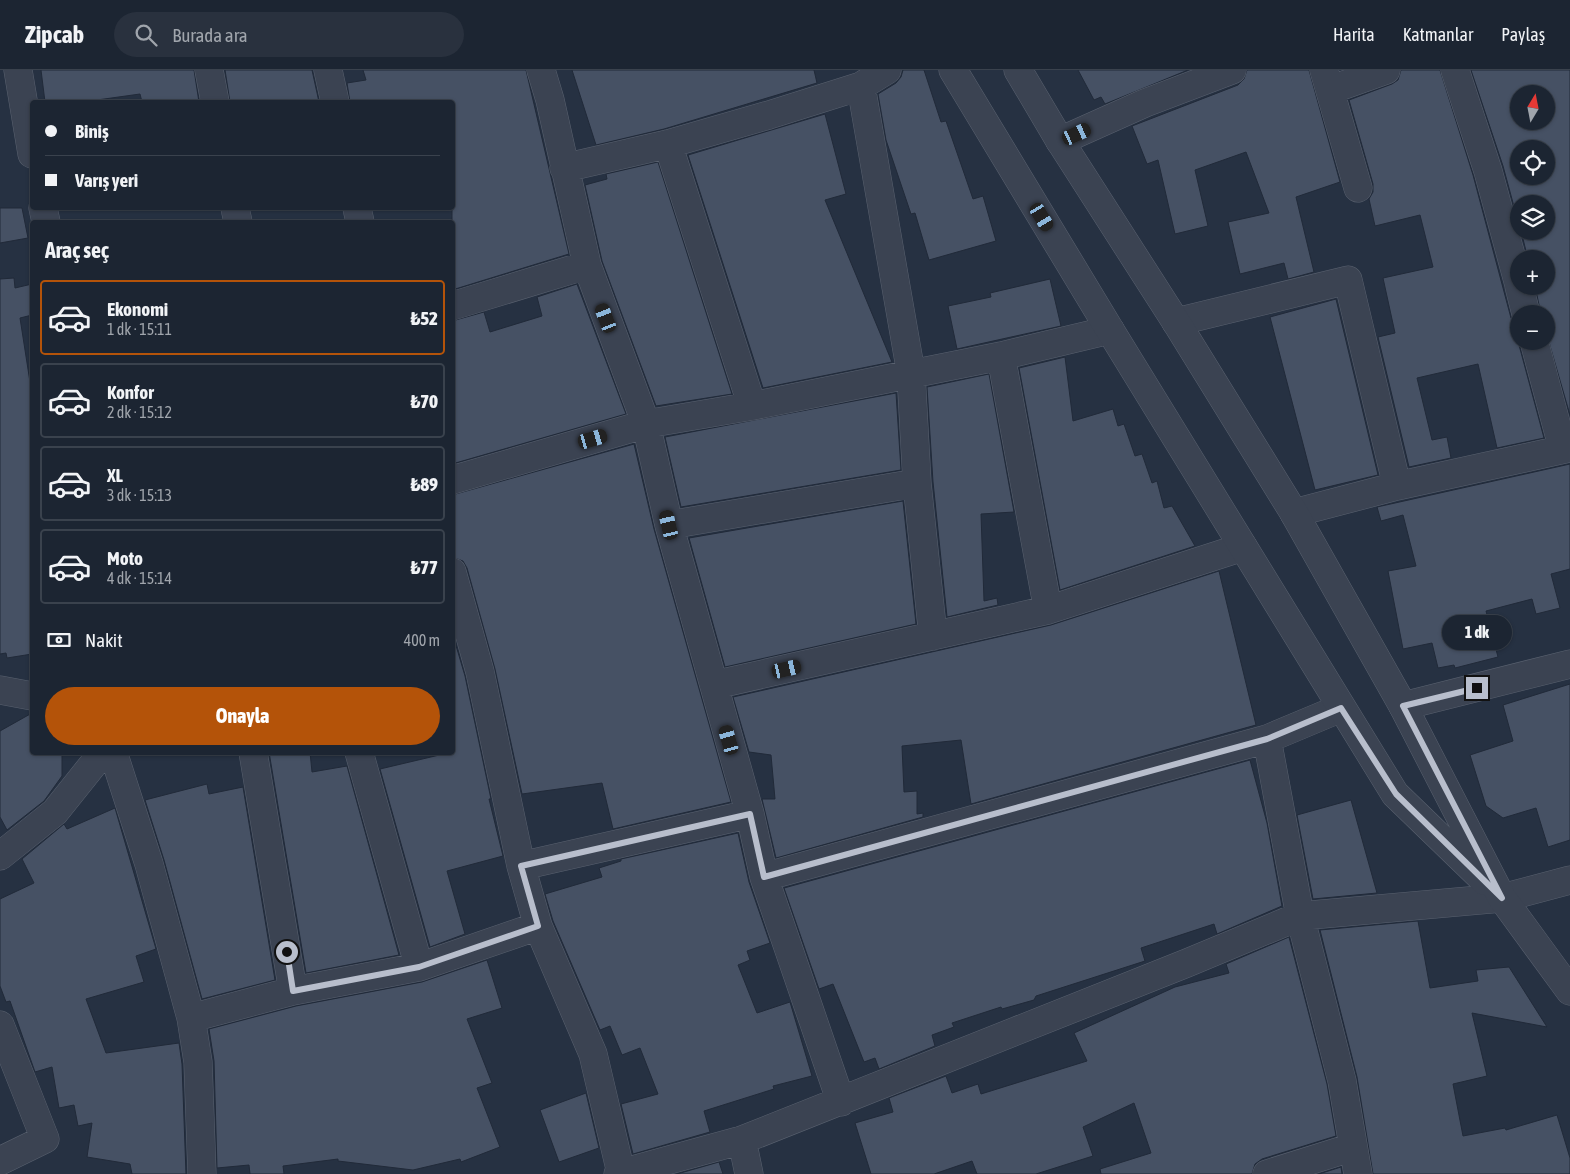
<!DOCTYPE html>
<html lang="tr">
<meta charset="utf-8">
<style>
body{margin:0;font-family:"Asap Condensed",sans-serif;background:#29313e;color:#f1f3f6;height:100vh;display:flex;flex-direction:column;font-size:19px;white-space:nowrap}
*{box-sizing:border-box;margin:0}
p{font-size:16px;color:#a0a5ac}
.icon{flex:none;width:28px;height:28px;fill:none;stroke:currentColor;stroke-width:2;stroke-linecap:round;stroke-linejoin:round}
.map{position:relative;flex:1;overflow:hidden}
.side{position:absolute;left:30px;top:150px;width:425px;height:535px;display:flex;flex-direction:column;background:#1c2532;border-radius:5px;box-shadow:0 1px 4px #0004,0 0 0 1px #3a424d}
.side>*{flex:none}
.hud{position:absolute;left:30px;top:30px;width:425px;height:110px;border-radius:5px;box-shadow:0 1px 4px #0004,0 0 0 1px #3a424d;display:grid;align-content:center;height:110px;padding:0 15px;background:#1c2532}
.needle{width:32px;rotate:10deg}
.controls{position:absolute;left:1510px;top:15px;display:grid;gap:10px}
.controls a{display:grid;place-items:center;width:45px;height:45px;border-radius:50%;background:#1c2532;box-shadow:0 1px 4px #0004,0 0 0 1px #3a424d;font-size:25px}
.end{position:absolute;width:22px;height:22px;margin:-11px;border:6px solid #b8becc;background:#111;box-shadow:0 0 0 2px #111}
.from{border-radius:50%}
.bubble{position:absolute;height:35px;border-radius:18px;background:#1c2532;box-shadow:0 1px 4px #0004,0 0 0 1px #3a424d;font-size:16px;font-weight:800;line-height:35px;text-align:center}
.car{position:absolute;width:15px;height:30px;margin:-15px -8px;border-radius:6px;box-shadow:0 0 4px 1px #0007;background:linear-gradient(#222 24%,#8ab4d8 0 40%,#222 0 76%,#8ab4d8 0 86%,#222 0)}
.hud b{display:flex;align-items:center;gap:18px;height:48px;font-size:19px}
.hud b+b{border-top:1px solid #3a424d}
.hud i{width:12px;height:12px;background:#f1f3f6}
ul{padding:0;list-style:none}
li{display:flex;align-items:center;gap:15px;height:75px;margin:0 10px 8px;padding:0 5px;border:2px solid #3a424d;border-radius:5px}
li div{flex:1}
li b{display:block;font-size:19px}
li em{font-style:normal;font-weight:800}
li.on{border-color:#b45309}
li>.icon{width:45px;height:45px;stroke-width:1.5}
h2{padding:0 15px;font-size:22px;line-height:60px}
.pay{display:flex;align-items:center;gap:12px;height:55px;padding:0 15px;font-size:19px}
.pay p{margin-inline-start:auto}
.button{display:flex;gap:10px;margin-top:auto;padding:10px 15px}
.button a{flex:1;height:58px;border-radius:30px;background:#b45309;color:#fff;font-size:20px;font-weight:800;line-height:58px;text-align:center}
header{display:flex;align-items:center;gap:30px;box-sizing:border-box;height:70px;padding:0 25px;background:#1c2532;border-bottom:1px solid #3a424d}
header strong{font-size:24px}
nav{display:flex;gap:28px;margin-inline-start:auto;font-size:18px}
.search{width:350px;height:45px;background:#29313e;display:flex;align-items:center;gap:12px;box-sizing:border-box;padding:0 18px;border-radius:28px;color:#a0a5ac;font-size:19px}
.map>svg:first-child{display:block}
.building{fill:#465164;stroke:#212a39;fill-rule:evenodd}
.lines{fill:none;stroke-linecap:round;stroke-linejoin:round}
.minor-casing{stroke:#59616f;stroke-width:29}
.tertiary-casing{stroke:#59616f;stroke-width:29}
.minor{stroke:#3b4352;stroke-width:28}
.tertiary{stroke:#3b4352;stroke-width:28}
.route{stroke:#b8becc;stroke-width:6}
</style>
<header>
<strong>Zipcab</strong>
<div class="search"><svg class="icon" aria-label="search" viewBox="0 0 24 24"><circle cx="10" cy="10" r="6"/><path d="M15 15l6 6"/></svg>Burada ara</div>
<nav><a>Harita</a><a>Katmanlar</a><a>Paylaş</a></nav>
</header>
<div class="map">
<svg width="1570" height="1104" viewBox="0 0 1570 1104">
<rect width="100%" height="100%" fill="#263142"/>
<path class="building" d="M41 0H194L199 32H142L140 24 90 31V32H45Z
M225 0H312L319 32H230Z
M363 0H526L569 184 452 220V32H350L347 13 366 10Z
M572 0H814L817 13 664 59 596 75Z
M903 0H924L941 52 946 51 973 129 983 126 996 171 929 190 915 143 911 144 886 70 878 24 896 13 901 7Z
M1078 0H1188L1105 34 1101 27 1094 30Z
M1247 0H1309L1340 112 1296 127 1314 202 1288 209 1284 193 1240 204 1228 152 1269 143 1246 82 1195 100 1208 156 1175 164 1158 90 1147 94 1132 56 1238 15 1244 9Z
M1401 0H1440L1473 105 1511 248 1519 257V275L1544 368 1497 378 1478 294 1417 308 1432 370 1447 367 1451 388 1409 397 1378 267 1395 263 1383 208 1433 197 1420 145 1375 156 1369 129 1373 122V114L1349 30 1392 14 1398 10Z
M1471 0H1570V345L1546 262V244H1541L1535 216H1546V189H1528L1521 161H1546V134H1519V155L1503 96ZM1519 24H1546V51H1519ZM1519 79H1546V106H1519Z
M825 44 846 124 825 130 892 292 763 318 688 85Z
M658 92 732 324 656 336 602 191 585 115 607 109 606 104Z
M0 138H22L28 168 0 173Z
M14 208 15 218 32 214V245L20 248 30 312 32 311V584L7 588 6 583 0 584V209Z
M1050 209 1061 256 957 279 948 236 991 227 990 223Z
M577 214 626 344 452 394V251L484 242 490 262 542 246 537 227Z
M1336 229 1378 405 1315 420 1270 247Z
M1065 287 1073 351 1113 339 1118 356 1124 354 1135 386 1142 384 1152 413 1157 411 1164 438 1172 436 1195 476 1060 520 1019 298Z
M989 304 1014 442 981 444 984 531 997 528 998 535 947 547 933 412 927 317Z
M896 323 901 400 681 437 665 367Z
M634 374 654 459 731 732 613 759 602 713 522 724 495 599 467 498 463 491 452 487V425Z
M1570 394V499L1551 504 1560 538 1536 544 1532 529 1486 541 1498 587 1455 598 1454 595 1438 598 1432 573 1403 579 1388 501 1416 496 1403 445 1381 451 1377 437Z
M903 431 916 554 725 597 689 468Z
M1219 501 1256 655 971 734 961 670 902 676 904 722 917 721V744L923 743V747L776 788 762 729H775L771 685 749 682 733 627 1051 555Z
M452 562 465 606 491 729H489L503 786 447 801 465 864 430 877 380 699 452 682Z
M1570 614V770L1548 777 1536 738 1503 748 1486 736 1470 685 1513 671 1503 635Z
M32 643V682H62V706L44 731 7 760 0 747V661Z
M269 682H310L312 702 347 696 399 885 306 903Z
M1250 690 1267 753 1282 836 1217 864 1214 854 1141 878 1145 891 1036 926 1034 930 1002 939 1001 937 952 953 954 957 932 965 935 976 879 999 875 988 864 992 833 914 819 919 784 818Z
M207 714 209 724 243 717 275 910 202 929 164 790 145 730Z
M1351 730 1377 823 1313 829 1297 745Z
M115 738 156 879 136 886 144 912 86 929 106 983 179 973 182 994 186 1104H132L130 1094 87 1087 92 1053 78 1056 74 1035 59 1038 52 997 35 1002 10 931 6 932 0 916V829L34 813 22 789 64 754 67 759Z
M738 763 749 812 770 873 747 881 750 890 738 895 757 943 790 932 812 1006 773 1016 774 1019 704 1041 710 1062 633 1084 621 1034 658 1024 640 978 622 985 610 956 600 960 553 851 545 824 602 807 599 798 621 791V789Z
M1418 851 1430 918 1478 911 1476 900 1509 897 1547 957 1472 943 1487 1006 1453 1014 1463 1066 1505 1058 1506 1060 1557 1045 1570 1088V1104H1373L1357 1007 1320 860Z
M1289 867 1327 1014 1336 1066 1262 1089 1255 1094 1252 1104H1101L1100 1099 1151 1083 1134 1033 1083 1057 1093 1086 1036 1104H977L972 1091 934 1104H871L855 1053 893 1042 889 1028 946 1006 952 1023 978 1014 981 1024 1087 991 1074 963 1175 917 1229 903 1226 894Z
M487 890 502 938 467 949 492 1013 477 1018 500 1077 461 1092 460 1089 413 1100 338 1091V1089L283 1096 284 1104H250L249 1095 217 1098 214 991 209 959 296 936 422 912Z
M586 1023 599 1078 559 1092 540 1040Z
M719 1092 723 1104H677Z
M1341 1097 1342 1104H1319Z"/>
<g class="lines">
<defs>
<path id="minor" d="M18 0 32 84
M209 0 215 32
M328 0 335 32
M541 0 550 30 587 195 646 354 669 455 750 744 764 807 841 1032
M1324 0 1358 118
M1455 0 1488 101 1519 215
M861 16 911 303 917 413 933 566
M1330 20 1386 0
M1060 71 1145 33 1232 0
M668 74 752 336
M564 98 668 74 769 45 861 16 887 0
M43 138 46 152
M235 138 238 152
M357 138 360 152
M1519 216 1526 244
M452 236 587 195
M1176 252 1348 210 1397 416
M1534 271 1563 379
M1001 286 1048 540
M452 410 646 354 752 336 1001 286 1110 260
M1294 443 1397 416 1570 378
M669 455 917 413
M452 502 480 602 521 796 538 856 593 984 621 1103
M714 615 1048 540 1243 477
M0 620 32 626
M1403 636 1570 594
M1341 638 1267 669 1300 846 1342 1011 1358 1104
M113 682 149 794 191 948 198 992 202 1104
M253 682 293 921
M359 682 419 897
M0 786 55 742 103 682
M521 796 750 744
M764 807 1267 669
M191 948 293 921 419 897 538 856
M0 955 45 1069 0 1091
M742 1070 749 1104
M618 1104 742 1070 1187 893 1300 846 1502 828 1570 810
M1267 1104 1353 1077"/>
<path id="tertiary" d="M953 0 1110 260 1395 724 1485 811
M1018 0 1060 71 1176 252 1294 443 1403 636 1502 828 1570 921"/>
</defs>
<use href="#minor" class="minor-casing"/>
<use href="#tertiary" class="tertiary-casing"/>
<use href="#minor" class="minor"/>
<use href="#tertiary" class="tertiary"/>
</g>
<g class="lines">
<path class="route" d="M287 882 293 921 419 897 538 856 521 796 750 744 764 807 1267 669 1341 638 1396 724 1502 828 1403 636 1477 618"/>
</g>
</svg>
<div class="controls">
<a><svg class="needle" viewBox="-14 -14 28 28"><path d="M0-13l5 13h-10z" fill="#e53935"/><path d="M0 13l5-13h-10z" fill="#a0a5ac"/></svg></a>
<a><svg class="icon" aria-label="locate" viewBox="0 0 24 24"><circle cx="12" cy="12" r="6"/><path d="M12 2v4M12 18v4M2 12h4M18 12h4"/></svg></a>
<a><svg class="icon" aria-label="layers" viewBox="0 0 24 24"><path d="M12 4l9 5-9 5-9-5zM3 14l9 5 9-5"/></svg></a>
<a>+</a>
<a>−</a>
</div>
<i class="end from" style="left:287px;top:882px"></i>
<i class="end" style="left:1477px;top:618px"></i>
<div class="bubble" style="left:1442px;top:545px;width:70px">1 dk</div>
<i class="car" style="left:1077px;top:64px;rotate:65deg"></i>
<i class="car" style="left:1042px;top:147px;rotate:149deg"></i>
<i class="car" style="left:606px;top:248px;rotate:339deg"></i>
<i class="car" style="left:593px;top:369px;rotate:74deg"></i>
<i class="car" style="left:669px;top:455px;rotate:347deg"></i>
<i class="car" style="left:787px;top:599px;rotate:77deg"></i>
<i class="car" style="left:729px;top:670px;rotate:344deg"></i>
<div class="hud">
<b><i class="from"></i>Biniş</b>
<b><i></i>Varış yeri</b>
</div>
<section class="side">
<h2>Araç seç</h2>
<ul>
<li class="on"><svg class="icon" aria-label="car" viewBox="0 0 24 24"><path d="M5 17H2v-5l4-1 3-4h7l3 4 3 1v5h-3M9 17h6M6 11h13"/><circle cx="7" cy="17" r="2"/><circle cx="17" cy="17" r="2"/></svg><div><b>Ekonomi</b><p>1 dk · 15:11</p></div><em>₺52</em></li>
<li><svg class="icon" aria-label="car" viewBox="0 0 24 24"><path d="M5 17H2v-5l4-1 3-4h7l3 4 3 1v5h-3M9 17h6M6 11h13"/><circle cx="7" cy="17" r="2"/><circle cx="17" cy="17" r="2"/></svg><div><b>Konfor</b><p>2 dk · 15:12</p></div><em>₺70</em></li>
<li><svg class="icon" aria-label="car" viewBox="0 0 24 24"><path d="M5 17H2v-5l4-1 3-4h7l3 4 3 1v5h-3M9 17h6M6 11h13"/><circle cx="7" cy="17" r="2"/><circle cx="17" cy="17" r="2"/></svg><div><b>XL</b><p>3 dk · 15:13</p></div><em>₺89</em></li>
<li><svg class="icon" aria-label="car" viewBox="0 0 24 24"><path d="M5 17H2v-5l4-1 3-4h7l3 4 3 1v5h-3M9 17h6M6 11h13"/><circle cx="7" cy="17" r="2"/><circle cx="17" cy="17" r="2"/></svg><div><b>Moto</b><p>4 dk · 15:14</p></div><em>₺77</em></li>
</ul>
<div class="pay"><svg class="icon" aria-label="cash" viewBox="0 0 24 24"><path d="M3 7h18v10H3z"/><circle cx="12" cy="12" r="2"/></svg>Nakit<p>400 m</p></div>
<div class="button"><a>Onayla</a></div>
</section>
</div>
